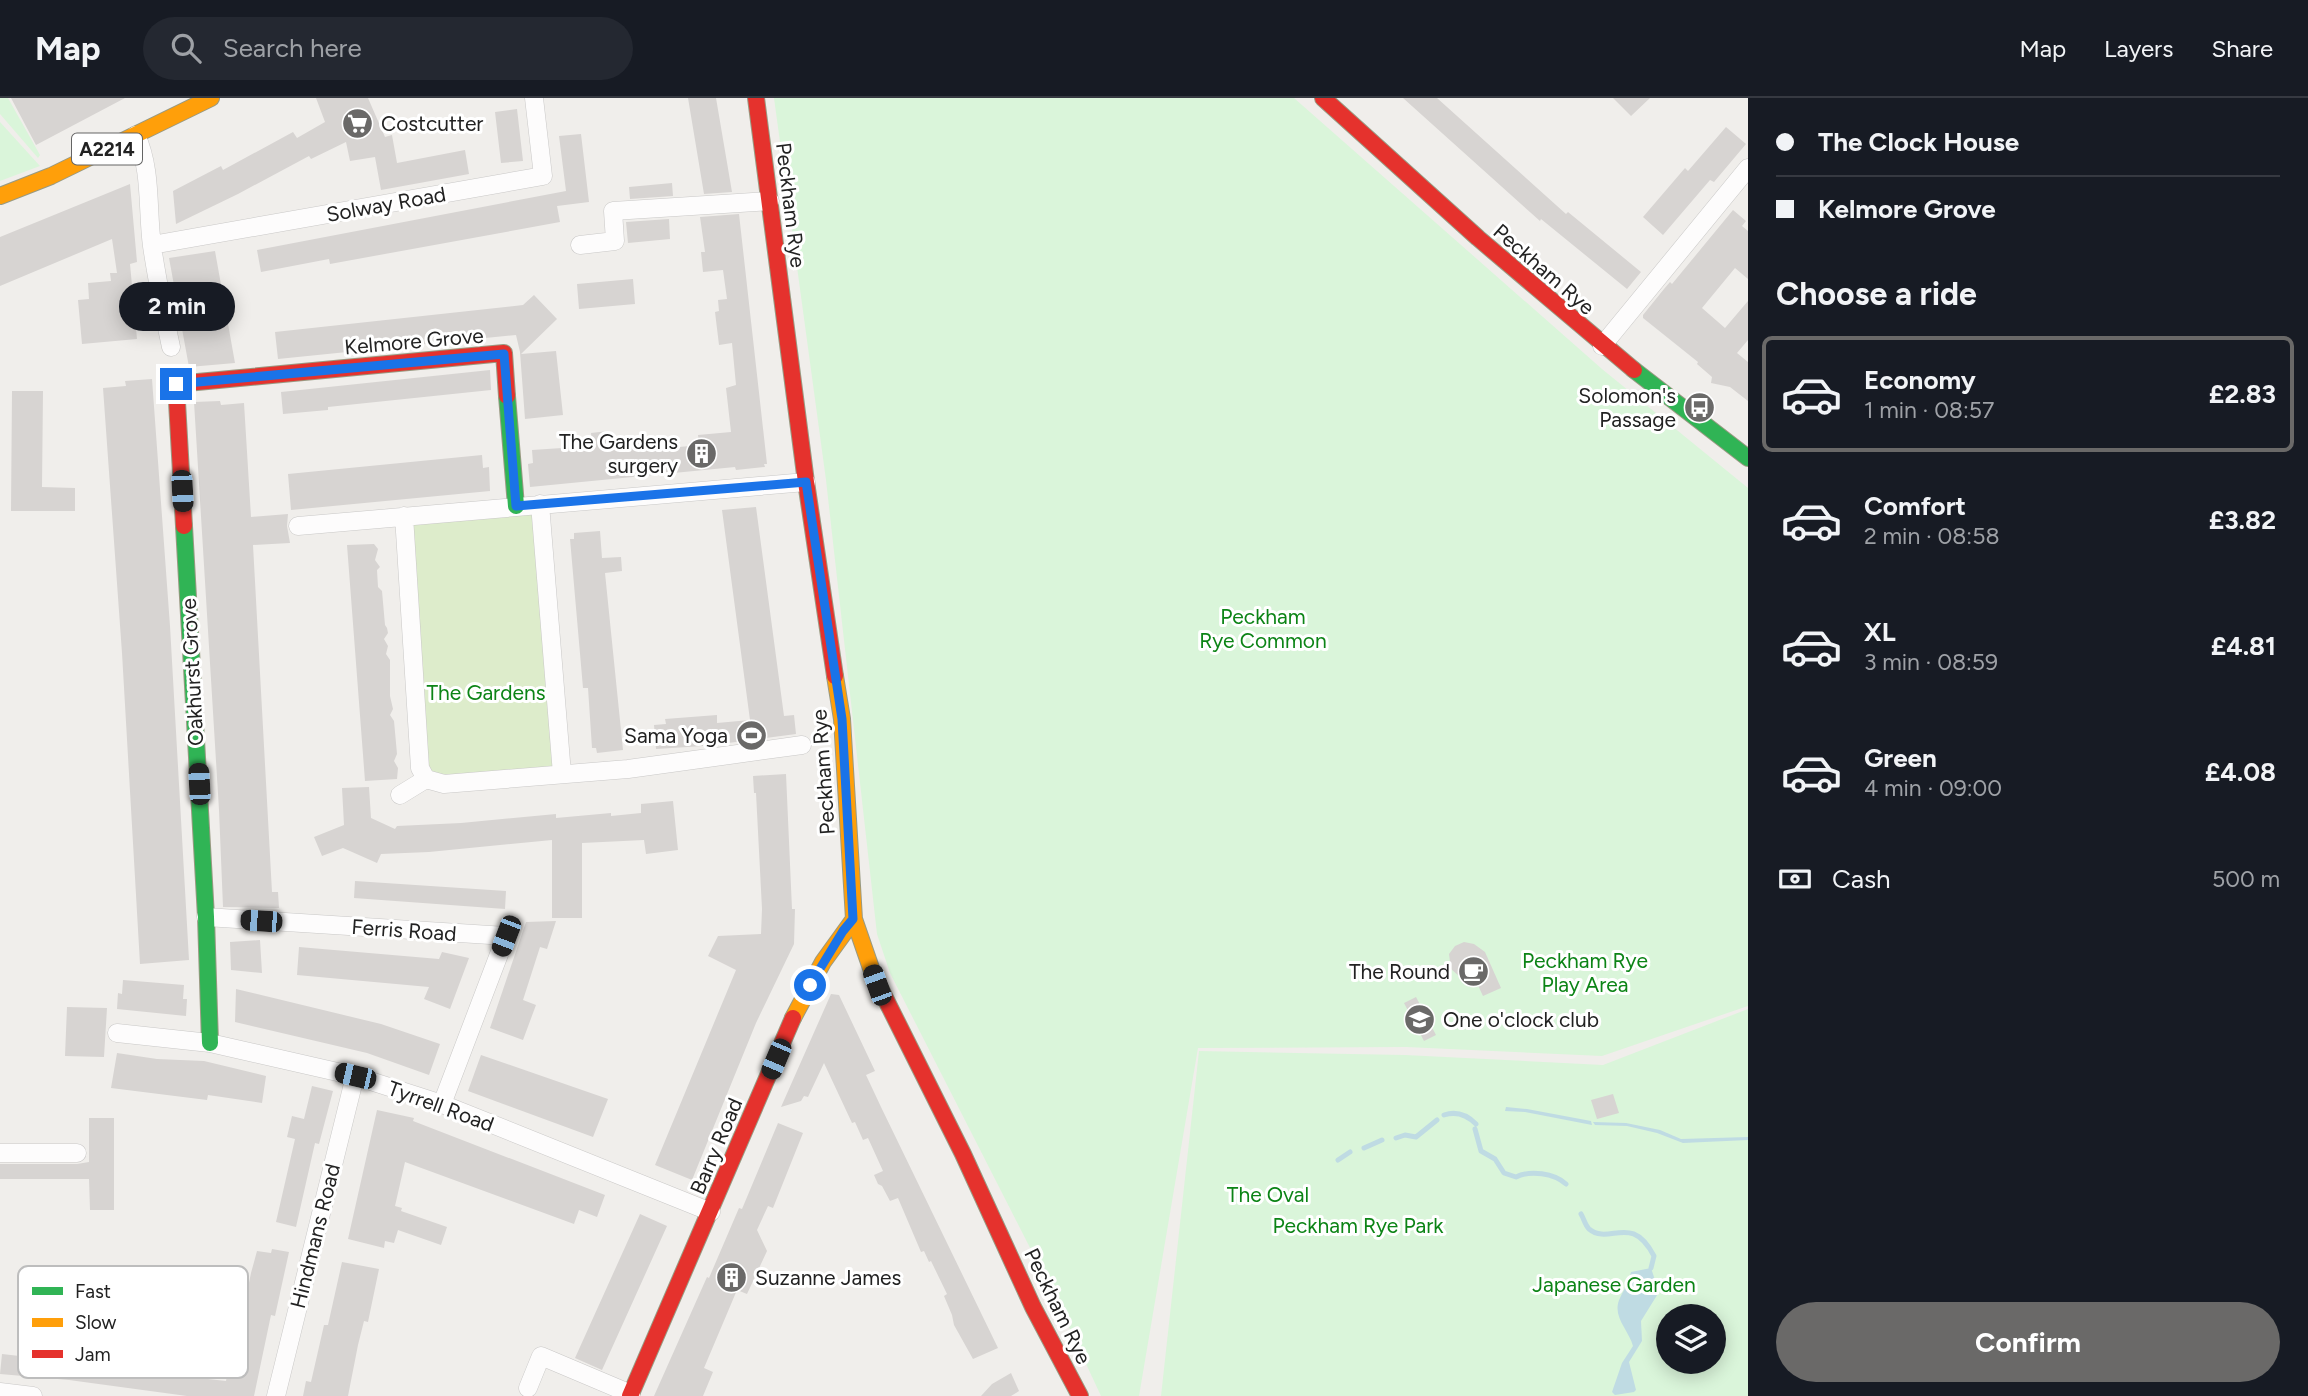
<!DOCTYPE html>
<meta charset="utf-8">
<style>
body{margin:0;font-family:Figtree,sans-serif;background:#242831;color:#f1f3f6;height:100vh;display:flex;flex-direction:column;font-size:26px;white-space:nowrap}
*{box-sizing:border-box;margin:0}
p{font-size:23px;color:#9ea1a6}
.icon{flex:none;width:38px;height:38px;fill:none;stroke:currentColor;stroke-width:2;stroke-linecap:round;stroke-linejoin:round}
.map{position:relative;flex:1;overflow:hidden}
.side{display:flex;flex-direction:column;background:#171b24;width:560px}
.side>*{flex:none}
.guide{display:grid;align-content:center;height:154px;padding:0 28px;background:#171b24}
.controls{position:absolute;left:1656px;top:1206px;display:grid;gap:14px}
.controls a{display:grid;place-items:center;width:70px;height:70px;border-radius:50%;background:#171b24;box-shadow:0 4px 18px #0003;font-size:35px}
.end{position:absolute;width:32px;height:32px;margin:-16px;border:9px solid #1a73e8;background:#fff;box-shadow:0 0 0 4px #fff}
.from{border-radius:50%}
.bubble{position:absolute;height:49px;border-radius:24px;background:#171b24;box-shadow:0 4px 18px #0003;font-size:23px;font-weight:700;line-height:49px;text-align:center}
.car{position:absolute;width:21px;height:42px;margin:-21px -10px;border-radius:9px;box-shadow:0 0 5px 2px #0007;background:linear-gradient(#222 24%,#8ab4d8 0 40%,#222 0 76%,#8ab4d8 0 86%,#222 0)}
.guide b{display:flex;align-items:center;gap:24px;height:66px;font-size:26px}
.guide b+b{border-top:2px solid #363941}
.guide i{width:18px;height:18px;background:#f1f3f6}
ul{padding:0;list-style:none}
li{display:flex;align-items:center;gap:21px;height:116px;margin:0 14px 10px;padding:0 14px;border:4px solid transparent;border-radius:10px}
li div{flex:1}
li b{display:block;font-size:26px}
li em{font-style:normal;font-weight:700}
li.active{border-color:#6a6968}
li>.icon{width:63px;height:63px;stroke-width:1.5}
h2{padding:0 28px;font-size:32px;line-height:84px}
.pay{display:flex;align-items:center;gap:18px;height:77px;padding:0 28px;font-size:26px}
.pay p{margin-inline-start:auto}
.button{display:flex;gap:14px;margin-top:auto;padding:14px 28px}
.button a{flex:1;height:80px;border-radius:42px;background:#6a6968;color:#fff;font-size:28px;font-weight:700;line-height:80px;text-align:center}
header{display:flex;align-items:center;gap:42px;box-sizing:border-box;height:98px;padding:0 35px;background:#171b24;border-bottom:2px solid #363941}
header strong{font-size:33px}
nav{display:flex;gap:38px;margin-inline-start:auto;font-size:24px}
.search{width:490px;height:63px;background:#242831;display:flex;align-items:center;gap:18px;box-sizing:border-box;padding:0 24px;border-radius:38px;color:#9ea1a6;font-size:26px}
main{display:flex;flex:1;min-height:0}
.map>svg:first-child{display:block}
.grass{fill:#ddeccb}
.park{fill:#daf5da;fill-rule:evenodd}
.water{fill:#bfdbe3}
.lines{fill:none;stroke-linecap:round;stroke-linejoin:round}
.stream{stroke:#bfdbe3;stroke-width:5}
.building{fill:#d7d4d2}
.street-casing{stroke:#c9c8c7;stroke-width:19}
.fast-casing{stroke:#999a82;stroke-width:18}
.slow-casing{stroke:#999a82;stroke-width:18}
.jam-casing{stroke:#999a82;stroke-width:18}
.street{stroke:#fdfcfc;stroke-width:18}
.fast{stroke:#30b455;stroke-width:16}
.slow{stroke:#ff9f0a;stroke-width:16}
.jam{stroke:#e5322d;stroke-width:16}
.route{stroke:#1a73e8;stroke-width:9}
.labels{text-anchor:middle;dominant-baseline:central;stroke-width:6;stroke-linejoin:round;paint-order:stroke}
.shield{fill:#fff;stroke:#646464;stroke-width:2}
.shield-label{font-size:19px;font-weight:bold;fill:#222}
.poi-label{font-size:21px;fill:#222;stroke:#fff;text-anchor:end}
.street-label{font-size:21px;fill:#222;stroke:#fff}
.park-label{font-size:21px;fill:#0c8416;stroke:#fff}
.key{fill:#fff;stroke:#bdbdbd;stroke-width:2}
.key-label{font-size:19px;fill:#222}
</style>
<header>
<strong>Map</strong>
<div class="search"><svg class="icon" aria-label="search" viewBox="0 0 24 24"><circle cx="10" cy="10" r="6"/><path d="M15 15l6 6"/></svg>Search here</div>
<nav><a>Map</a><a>Layers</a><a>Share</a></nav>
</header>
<main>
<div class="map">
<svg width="1748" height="1298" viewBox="0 0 1748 1298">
<rect width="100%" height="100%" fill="#f0eeeb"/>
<path class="grass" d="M536 413 557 671 445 680 431 677 426 667 408 422Z"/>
<path class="park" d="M0 0H8L40 57 38 60 0 16Z
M774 0H1294L1602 271 1748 390V908L1602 958 1406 949 1198 950 1139 1298H1101L1053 1195 890 875 877 836 826 382Z
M0 24 40 68 0 83Z
M1748 911V1298H1161L1199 953 1405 957 1603 967ZM1668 1218H1713V1264H1668Z"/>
<path class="water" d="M1506 1009 1527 1011 1591 1023 1592 1027 1525 1014 1505 1013Z
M1593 1024 1626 1025 1660 1032 1681 1041 1748 1039V1042L1683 1045 1657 1035 1627 1028 1595 1027Z
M1651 1170 1659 1194 1641 1223 1642 1243 1629 1264 1636 1292 1634 1294 1615 1297 1612 1294 1622 1265 1633 1248C1629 1232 1611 1218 1620 1200 1625 1189 1628 1187 1631 1174Z"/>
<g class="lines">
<path class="stream" d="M1444 1017C1456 1013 1467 1017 1476 1026
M1475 1031 1481 1053 1495 1061 1504 1075 1516 1079C1530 1072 1554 1075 1566 1086
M1396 1040 1405 1037 1416 1039 1437 1022
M1364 1050 1382 1042
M1338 1062 1350 1054
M1581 1116C1584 1121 1585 1127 1589 1131 1610 1148 1631 1114 1654 1158L1651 1170"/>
</g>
<path class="building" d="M11 0H125L36 47Z
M316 0H368L385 39 392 37 397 65 465 52 469 76 381 92 375 59 350 63 346 44 311 61 309 58 238 96 176 126 173 93 221 68 223 72 293 34 297 40 325 24Z
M688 0H716L732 94 704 96Z
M1403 0H1437L1566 116 1568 114 1641 174 1627 191 1541 121 1540 123Z
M1613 0H1650L1631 18Z
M517 11 523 63 501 65 495 14Z
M1726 29 1746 46 1714 84 1710 82 1663 137 1643 119 1685 70 1688 73Z
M581 36 589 104 557 108 560 124 330 166 329 161 261 174 257 152 566 93 559 38Z
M672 85 673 98 630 101 629 89Z
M130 86 137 164 130 166 137 241 82 246 78 202 89 201 88 185 111 183 110 175H117L112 141 0 188V139Z
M1733 112 1746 123 1742 128 1748 133V181L1735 170 1702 210 1725 230 1748 203V242L1737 255 1748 264V303L1730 289 1711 285 1712 279 1697 266 1698 264 1643 220V217L1664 191 1670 184 1672 186Z
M739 116 767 366H764L765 369 736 372 735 369 530 389 528 366 533 365 532 352 592 348 591 335 608 333 609 347 639 344V347L644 346 645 352 690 348V346L699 345 698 337 731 334 726 290 736 287 732 245 719 247 715 214 719 213 718 202 727 201 723 172 703 174 701 154H705L700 119Z
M669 121 670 141 628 145 626 124Z
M215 153 235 265 189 269 169 160Z
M633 181 635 206 579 211 577 186Z
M534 197 557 221 521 256 556 253 563 317 525 321 520 254 516 237 278 261 275 234 523 207Z
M490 272 491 292 328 309V312L283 316 281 294Z
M152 281 170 528 189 862 140 866 122 555 103 290 126 288 125 283Z
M12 293H43L42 389 75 390V413H11Z
M220 303 221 307 244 305 251 419 288 416 287 428 290 445 253 447 272 794H278L279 810 223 809 219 712 194 304Z
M482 357 483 370 489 369 490 393 291 412 288 376Z
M756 409 784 618 794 617 796 636 728 645H703V648L656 651 654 627 666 626 665 621 717 617V625L750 622 722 412Z
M600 433 602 460 621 459 622 473 605 475 623 652 597 655 596 650H592L588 590H583L570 441H574V435Z
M374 446 378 451 375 462 380 469 377 472 378 489 382 493 385 527 387 530 388 535 384 541 388 548 386 556 390 562V598L393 611 390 617 394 623 397 656 394 663 398 670 397 681 365 683 347 447Z
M786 676 792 811H795L794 846 756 925 692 1082 655 1067 736 872 708 858 718 838 761 836 762 811 756 695H754L753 678Z
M369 689 371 720 395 731 397 728 461 725 556 716V720L611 715V718L641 715V706L673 703 678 752 646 756 644 742 582 745V820H552V742L429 754 381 756 377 765 343 750 322 758 314 739 344 727 342 690Z
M355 783 506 793 505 811 354 800Z
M556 823 547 851 540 849 523 902 536 907 523 942 490 930 526 824Z
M260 842 262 875 231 872 230 844Z
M1464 844 1474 846 1485 854 1501 890 1483 898 1474 879 1459 878 1451 871 1449 856 1455 848Z
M299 849 439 861 442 854 469 860 450 911 424 901 429 889 297 877Z
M123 882 184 887 183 901H187L186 918 117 911 118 895 122 896Z
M236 891 381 926 440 946 429 977 367 955 235 924Z
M831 896 839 897 875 973 866 977 881 1009 998 1250 973 1261 954 1227 952 1217 944 1198 947 1196 931 1163 929 1164 924 1153 921 1154 898 1100 890 1103 882 1088 878 1086 874 1077 883 1073 868 1040 863 1042 855 1024 852 1025 824 965 808 999 804 998 801 1003 781 1009Z
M1416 899 1436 937 1424 943 1404 905Z
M67 909 107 910 104 959 65 958Z
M117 955 157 961 204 963 266 978 262 1005 208 997 207 1002 111 990Z
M481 957 608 1001 593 1039 468 993Z
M312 988 333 993 319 1046 315 1045 296 1129 276 1124 295 1041 287 1039 292 1018 304 1021Z
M1613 996 1619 1015 1597 1021 1591 1002Z
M377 1012 414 1020 413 1023 605 1097 597 1119 579 1112 574 1126 405 1064 395 1108 402 1110 401 1113 447 1129 441 1147 398 1132 394 1145 385 1143 384 1150 348 1141Z
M89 1020H114V1112H90L89 1081H0V1066H77L89 1064Z
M778 1025 803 1035 773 1110 768 1108 757 1132 767 1153 747 1196 737 1192 704 1270 713 1274 703 1298H654L707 1179 709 1180 739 1110 742 1111Z
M640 1116 667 1128 602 1272 575 1260Z
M272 1151 289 1154 275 1218 271 1217 254 1298H187L69 1282 0 1276 2 1256 116 1269 118 1254 179 1264 178 1271 199 1274V1280L226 1283 227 1277H232L247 1209H244L251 1175 257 1153 271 1155Z
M342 1164 379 1171 368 1224 364 1223 358 1247 348 1298H303L306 1283 311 1284 324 1227H328Z
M1011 1275 1019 1293 1011 1298H981L992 1286Z"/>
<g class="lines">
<defs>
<path id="street" d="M136 37C152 72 147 111 152 148 157 182 164 216 171 249
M152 147 543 78 534 0
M580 147 615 143 613 113 770 103
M1602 248 1748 70
M540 406 562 676
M404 418 420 670 426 681
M298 428 806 384
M400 697 426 681 444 686 628 671 802 647
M206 819 506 838 442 1006
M117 935 210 945 355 978 442 1006 711 1114
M0 1055H77
M528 1290 541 1258 631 1296
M0 1294 33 1298
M276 1298 355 978"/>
<path id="fast" d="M1634 272 1748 360
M507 298 516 408
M184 428 206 819 210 945"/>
<path id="slow" d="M0 98 51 78 211 0
M835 578 842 621 854 821 873 876
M793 920 823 864 854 821"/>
<path id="jam" d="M756 0 806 384 835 578
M1323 0 1478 140 1634 272
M184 428 176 286 504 255 507 298
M873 876 963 1056 1033 1209 1080 1298
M630 1298 793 920"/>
</defs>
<use href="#street" class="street-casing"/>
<use href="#fast" class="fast-casing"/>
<use href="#slow" class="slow-casing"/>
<use href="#jam" class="jam-casing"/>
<use href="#street" class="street"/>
<use href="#fast" class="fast"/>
<use href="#slow" class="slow"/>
<use href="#jam" class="jam"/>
</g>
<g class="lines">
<path class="route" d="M176 286 504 256 516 408 806 384 842 621 853 821 843 833 810 887"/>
</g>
<defs>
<symbol id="supermarket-disc" viewBox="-11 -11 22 22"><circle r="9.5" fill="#6a6968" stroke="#fff"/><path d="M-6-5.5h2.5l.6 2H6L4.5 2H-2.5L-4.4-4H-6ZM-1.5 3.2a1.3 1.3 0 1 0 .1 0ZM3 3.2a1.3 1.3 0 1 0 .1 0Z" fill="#fff"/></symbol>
<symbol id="bus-disc" viewBox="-11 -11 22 22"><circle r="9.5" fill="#6a6968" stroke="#fff"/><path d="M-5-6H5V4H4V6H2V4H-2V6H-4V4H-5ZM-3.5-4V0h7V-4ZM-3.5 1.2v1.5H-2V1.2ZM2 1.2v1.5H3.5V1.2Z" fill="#fff"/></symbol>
<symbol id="building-disc" viewBox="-11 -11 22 22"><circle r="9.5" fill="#6a6968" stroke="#fff"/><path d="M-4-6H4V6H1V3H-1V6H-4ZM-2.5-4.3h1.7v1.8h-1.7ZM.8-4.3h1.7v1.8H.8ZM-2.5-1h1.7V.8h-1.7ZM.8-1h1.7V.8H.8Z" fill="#fff"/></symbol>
<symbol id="stadium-disc" viewBox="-11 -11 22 22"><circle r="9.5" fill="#6a6968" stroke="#fff"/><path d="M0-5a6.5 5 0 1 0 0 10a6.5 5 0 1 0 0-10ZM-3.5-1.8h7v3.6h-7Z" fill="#fff"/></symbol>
<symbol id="cafe-disc" viewBox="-11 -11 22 22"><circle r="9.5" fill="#6a6968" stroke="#fff"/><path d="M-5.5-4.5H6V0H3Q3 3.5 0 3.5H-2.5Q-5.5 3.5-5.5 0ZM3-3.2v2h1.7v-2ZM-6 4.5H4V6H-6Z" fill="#fff"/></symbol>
<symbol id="school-disc" viewBox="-11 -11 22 22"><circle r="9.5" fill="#6a6968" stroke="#fff"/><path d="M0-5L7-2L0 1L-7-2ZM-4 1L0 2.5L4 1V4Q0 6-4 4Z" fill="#fff"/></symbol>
</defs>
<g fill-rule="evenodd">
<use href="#supermarket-disc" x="340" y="8" width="35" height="35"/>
<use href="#bus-disc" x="1682" y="292" width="35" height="35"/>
<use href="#building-disc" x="684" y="338" width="35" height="35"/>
<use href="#stadium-disc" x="734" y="620" width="35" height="35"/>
<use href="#cafe-disc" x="1456" y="856" width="35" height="35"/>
<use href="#school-disc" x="1402" y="904" width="35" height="35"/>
<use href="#building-disc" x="714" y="1162" width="35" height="35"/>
</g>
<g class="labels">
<rect class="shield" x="72" y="35.5" width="70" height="31" rx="5"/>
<g class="shield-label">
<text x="107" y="51">A2214</text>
</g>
<g class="poi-label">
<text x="381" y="25" text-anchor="start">Costcutter</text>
<text x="1676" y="297">Solomon's<tspan x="1676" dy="24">Passage</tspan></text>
<text x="678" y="343">The Gardens<tspan x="678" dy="24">surgery</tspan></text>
<text x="728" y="637">Sama Yoga</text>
<text x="1450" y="873">The Round</text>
<text x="1443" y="921" text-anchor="start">One o'clock club</text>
<text x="755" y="1179" text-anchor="start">Suzanne James</text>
</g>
<g class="street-label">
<text transform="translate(386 106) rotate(-10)">Solway Road</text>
<text transform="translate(791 107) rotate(83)">Peckham Rye</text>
<text transform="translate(1544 171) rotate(41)">Peckham Rye</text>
<text transform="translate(414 243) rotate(-5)">Kelmore Grove</text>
<text transform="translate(192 574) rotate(-93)">Oakhurst Grove</text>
<text transform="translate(823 674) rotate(-94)">Peckham Rye</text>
<text transform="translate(404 832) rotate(4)">Ferris Road</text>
<text transform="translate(441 1008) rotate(20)">Tyrrell Road</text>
<text transform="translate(716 1048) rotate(-67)">Barry Road</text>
<text transform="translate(315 1138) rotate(-76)">Hindmans Road</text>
<text transform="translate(1058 1208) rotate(64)">Peckham Rye</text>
</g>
<g class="park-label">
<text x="1263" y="518">Peckham<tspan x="1263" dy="24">Rye Common</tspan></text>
<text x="486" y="594">The Gardens</text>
<text x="1585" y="862">Peckham Rye<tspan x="1585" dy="24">Play Area</tspan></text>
<text x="1268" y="1096">The Oval</text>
<text x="1358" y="1127">Peckham Rye Park</text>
<text x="1614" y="1186">Japanese Garden</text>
</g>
</g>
<rect x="18" y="1168" width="230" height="112" rx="10" class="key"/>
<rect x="32" y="1189" width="31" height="8" fill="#30b455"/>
<rect x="32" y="1220" width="31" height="9" fill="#ff9f0a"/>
<rect x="32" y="1252" width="31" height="8" fill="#e5322d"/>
<g class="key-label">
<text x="75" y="1200">Fast</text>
<text x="75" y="1231">Slow</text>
<text x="75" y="1263">Jam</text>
</g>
</svg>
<div class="controls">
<a><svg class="icon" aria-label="layers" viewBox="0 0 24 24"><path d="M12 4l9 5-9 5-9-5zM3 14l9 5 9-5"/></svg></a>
</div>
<i class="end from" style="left:810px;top:887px"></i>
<i class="end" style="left:176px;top:286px"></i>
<div class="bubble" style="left:119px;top:184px;width:116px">2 min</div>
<i class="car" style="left:182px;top:393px;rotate:177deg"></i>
<i class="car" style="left:199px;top:686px;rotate:357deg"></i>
<i class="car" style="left:261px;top:823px;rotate:274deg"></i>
<i class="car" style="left:506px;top:838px;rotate:201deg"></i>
<i class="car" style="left:877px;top:887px;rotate:340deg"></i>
<i class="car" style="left:776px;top:961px;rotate:203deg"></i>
<i class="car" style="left:355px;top:978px;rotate:283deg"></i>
</div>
<section class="side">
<div class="guide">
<b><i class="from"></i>The Clock House</b>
<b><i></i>Kelmore Grove</b>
</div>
<h2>Choose a ride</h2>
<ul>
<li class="active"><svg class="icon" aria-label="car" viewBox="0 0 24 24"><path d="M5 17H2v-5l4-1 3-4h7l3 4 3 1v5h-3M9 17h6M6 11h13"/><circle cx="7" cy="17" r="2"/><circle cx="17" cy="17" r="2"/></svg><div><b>Economy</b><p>1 min · 08:57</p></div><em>£2.83</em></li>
<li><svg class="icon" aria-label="car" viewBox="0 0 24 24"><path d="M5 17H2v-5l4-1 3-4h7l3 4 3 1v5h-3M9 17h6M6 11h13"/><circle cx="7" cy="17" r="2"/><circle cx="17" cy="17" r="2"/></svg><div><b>Comfort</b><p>2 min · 08:58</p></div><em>£3.82</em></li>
<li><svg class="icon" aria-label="car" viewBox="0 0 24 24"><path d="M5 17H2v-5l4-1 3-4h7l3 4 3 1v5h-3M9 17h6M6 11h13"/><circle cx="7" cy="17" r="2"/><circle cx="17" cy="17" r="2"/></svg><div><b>XL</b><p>3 min · 08:59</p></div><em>£4.81</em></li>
<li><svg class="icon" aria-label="car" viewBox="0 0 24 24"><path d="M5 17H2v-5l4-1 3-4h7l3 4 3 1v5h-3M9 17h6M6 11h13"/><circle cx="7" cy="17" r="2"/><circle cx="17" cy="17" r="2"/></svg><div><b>Green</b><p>4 min · 09:00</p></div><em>£4.08</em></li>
</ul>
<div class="pay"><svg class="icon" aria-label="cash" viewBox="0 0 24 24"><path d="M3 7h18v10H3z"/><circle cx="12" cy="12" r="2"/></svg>Cash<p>500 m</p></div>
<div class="button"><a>Confirm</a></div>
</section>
</main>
